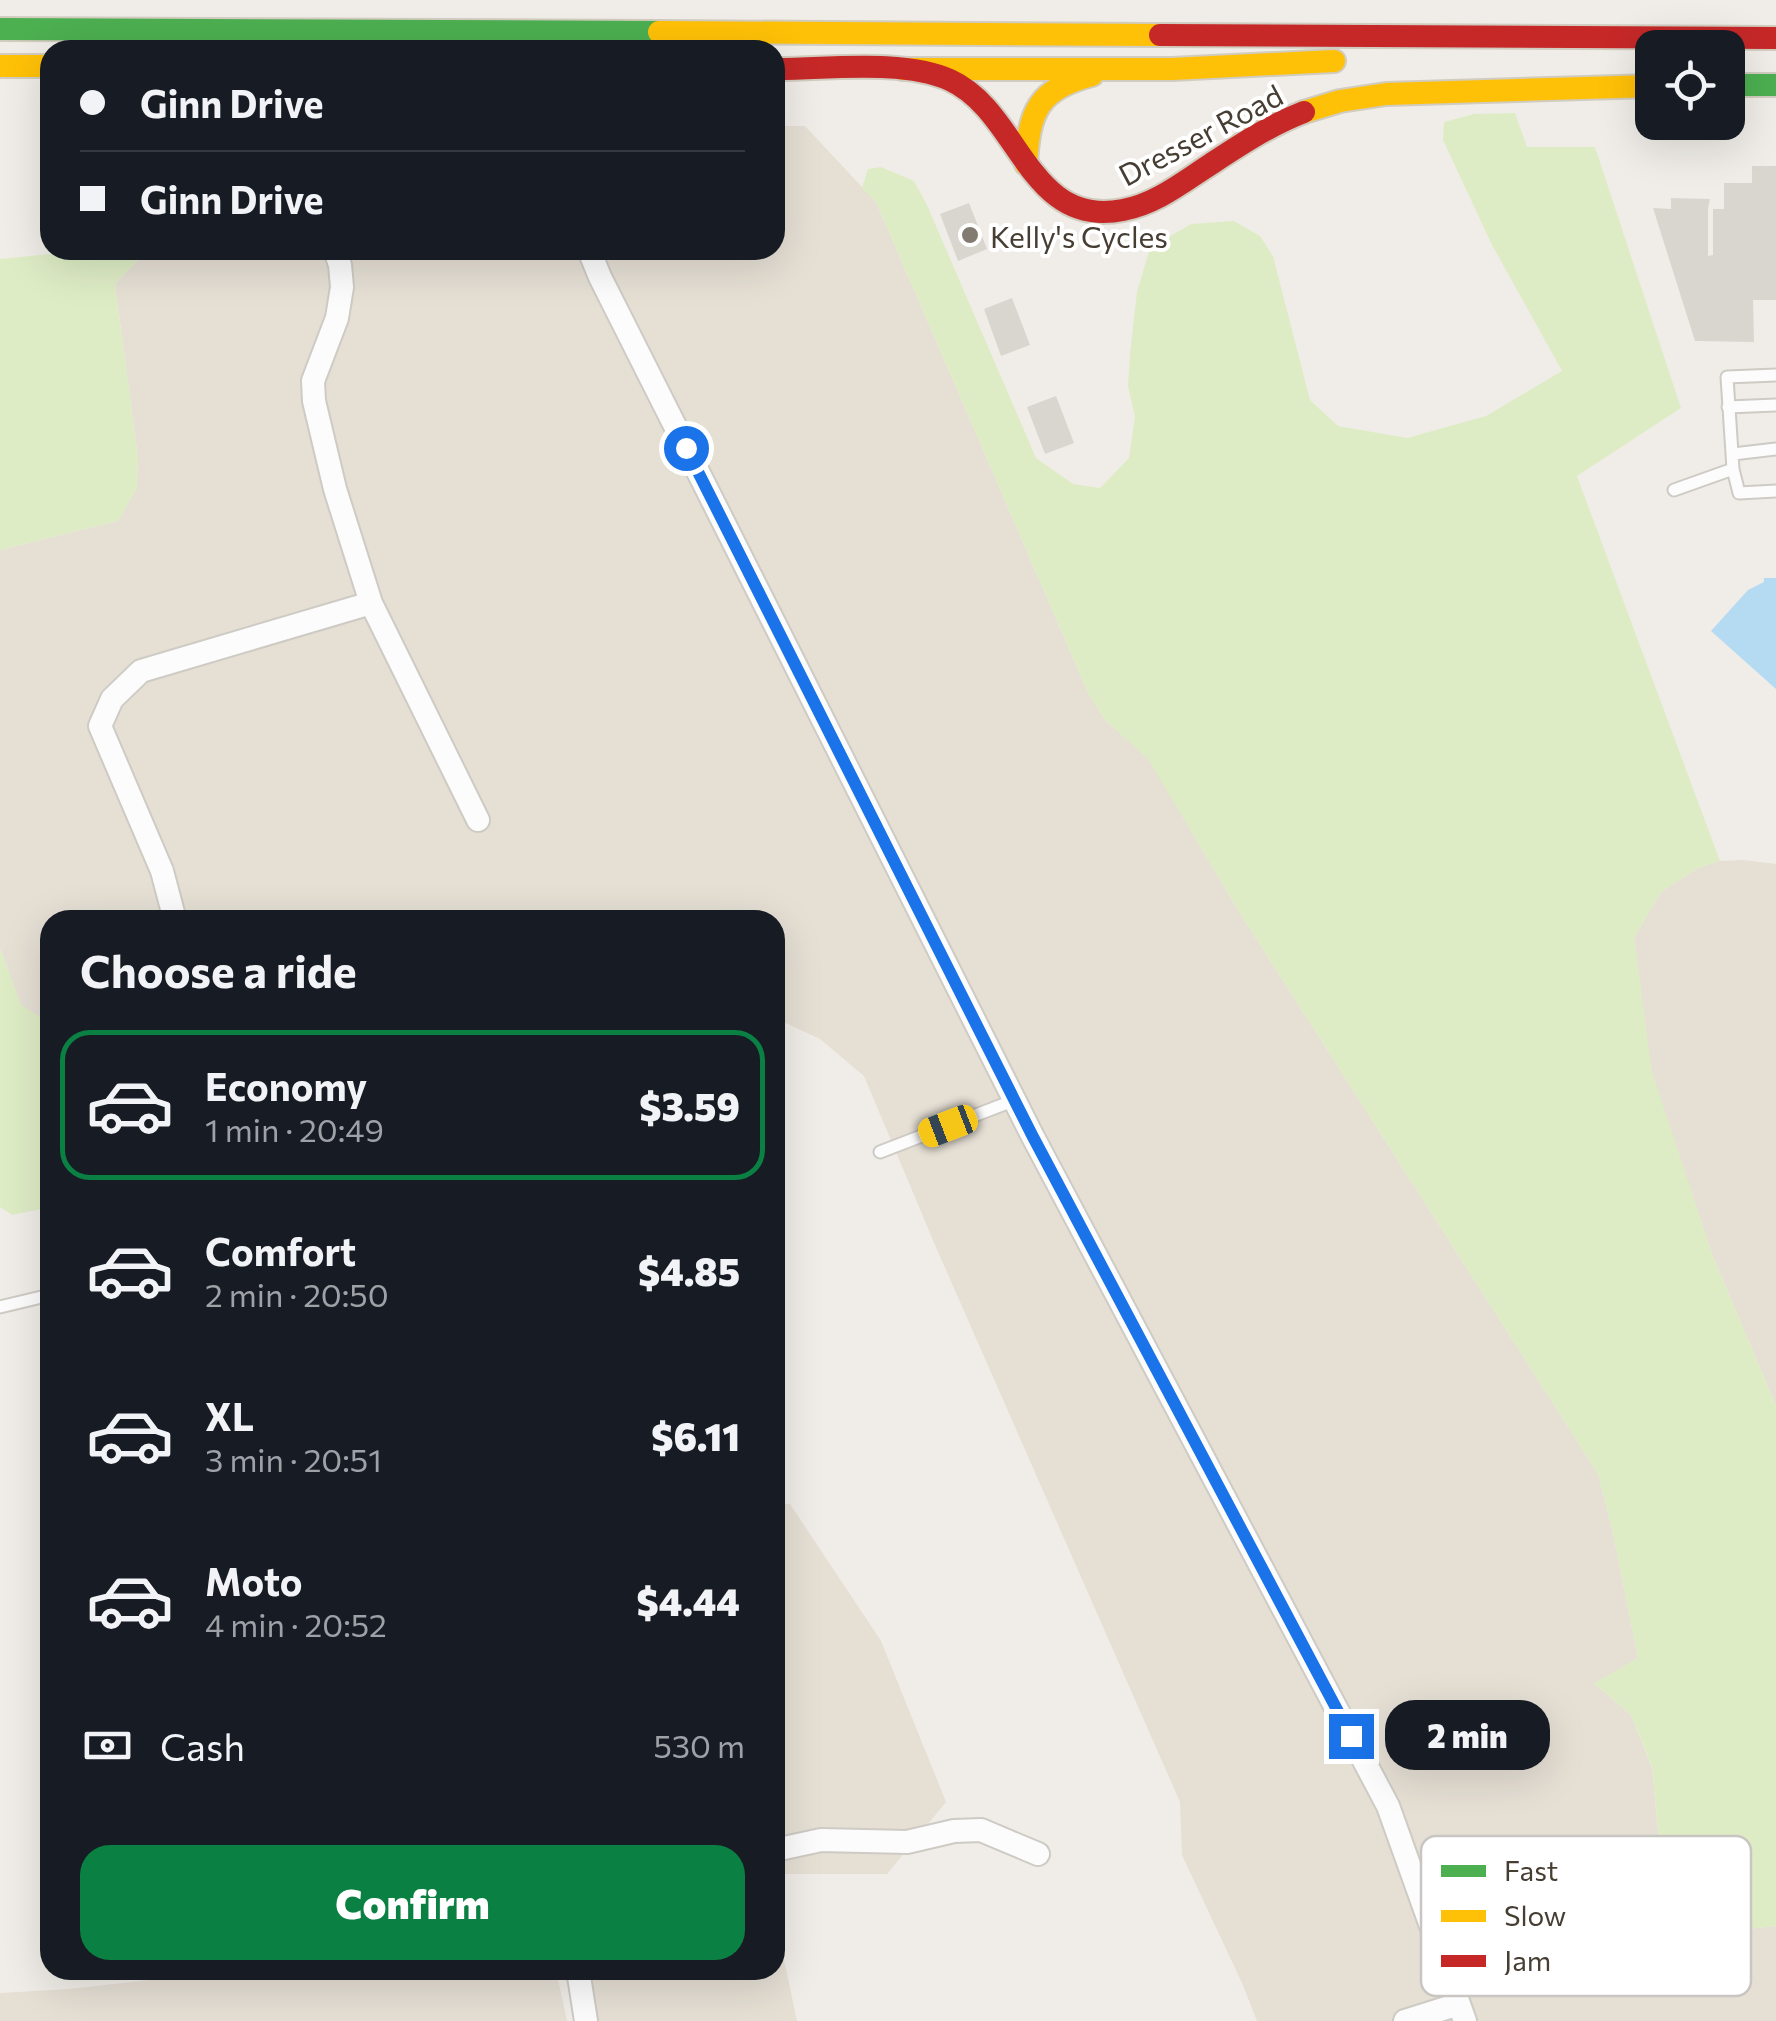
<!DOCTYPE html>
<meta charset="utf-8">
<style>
body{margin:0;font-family:Commissioner,sans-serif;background:#20242c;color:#f1f3f6;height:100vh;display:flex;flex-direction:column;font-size:38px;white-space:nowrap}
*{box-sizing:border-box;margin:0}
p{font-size:32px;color:#9ea1a6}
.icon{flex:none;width:55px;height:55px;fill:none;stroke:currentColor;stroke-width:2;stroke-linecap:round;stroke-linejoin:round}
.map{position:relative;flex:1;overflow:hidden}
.details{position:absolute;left:40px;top:910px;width:745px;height:1070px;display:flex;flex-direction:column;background:#171b24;border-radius:30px;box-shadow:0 10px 40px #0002}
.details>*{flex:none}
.banner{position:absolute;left:40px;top:40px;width:745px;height:220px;border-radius:30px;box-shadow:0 10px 40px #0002;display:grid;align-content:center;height:220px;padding:0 40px;background:#171b24}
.fabs{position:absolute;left:1635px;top:30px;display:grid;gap:20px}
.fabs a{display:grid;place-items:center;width:110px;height:110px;border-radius:20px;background:#171b24;box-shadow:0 10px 40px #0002;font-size:50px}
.end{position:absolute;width:45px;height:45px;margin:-22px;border:12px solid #1a73e8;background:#fff;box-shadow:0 0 0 5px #fff}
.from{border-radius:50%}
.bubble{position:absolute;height:70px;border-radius:30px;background:#171b24;box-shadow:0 10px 40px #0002;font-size:32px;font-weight:800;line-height:70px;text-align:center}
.car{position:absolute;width:30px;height:60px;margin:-30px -15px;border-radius:12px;box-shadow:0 0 8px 2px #0007;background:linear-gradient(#f5c518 24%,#345 0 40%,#f5c518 0 76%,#345 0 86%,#f5c518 0)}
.banner b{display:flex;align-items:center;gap:35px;height:95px;font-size:38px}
.banner b+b{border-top:2px solid #363941}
.banner i{width:25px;height:25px;background:#f1f3f6}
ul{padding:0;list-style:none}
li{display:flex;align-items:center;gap:30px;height:150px;margin:0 20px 15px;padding:0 20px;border:5px solid transparent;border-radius:30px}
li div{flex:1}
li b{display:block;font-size:38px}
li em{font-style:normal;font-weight:800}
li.on{border-color:#0b8043}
li>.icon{width:90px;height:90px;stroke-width:1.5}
h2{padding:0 40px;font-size:45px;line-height:120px}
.pay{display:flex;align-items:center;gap:25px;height:110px;padding:0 40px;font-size:38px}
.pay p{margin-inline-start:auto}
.button{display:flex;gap:20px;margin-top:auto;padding:20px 40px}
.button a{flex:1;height:115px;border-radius:30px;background:#0b8043;color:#fff;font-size:40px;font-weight:800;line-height:115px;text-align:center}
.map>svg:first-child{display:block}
.residential{fill:#e5dfd4}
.green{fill:#deecc5}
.water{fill:#b4dbf2}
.building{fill:#d9d6d0}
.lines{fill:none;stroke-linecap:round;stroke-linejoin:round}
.lane-casing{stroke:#cecbc5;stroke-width:15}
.street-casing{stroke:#cecbc5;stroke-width:26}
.fast-casing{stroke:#d1ccbf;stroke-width:26}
.slow-casing{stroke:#d1ccbf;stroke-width:26}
.jam-casing{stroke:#d1ccbf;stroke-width:26}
.lane{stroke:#fdfcfc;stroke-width:11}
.street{stroke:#fdfcfc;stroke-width:22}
.fast{stroke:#4caf50;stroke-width:22}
.slow{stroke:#ffc107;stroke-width:22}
.jam{stroke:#c62828;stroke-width:22}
.route{stroke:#1a73e8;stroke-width:12}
.poi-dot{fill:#827b72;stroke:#fff;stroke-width:4}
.labels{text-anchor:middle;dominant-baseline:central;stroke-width:8;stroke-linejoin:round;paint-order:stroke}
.street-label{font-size:30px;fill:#463e33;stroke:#fff}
.poi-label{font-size:30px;fill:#463e33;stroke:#fff;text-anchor:start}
.key{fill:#fff;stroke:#c8c5c2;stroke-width:2.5}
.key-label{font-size:28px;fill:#463e33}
</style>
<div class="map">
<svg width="1776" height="2021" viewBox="0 0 1776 2021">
<rect width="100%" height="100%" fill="#f0ede8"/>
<path class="residential" d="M775 126H805L876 202 1088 693 1105 720 1148 758 1241 915 1598 1474 1612 1529 1638 1658 1595 1684 1631 1715 1652 1768 1663 1884 1686 1914 1727 1931 1776 1926V2021H1257L1242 1983 1182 1855 1180 1802 935 1245 864 1076 820 1039 775 1018V920H50V1023L21 1006 0 948V550L118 521 137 488 138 458 115 284 139 259 155 250H775Z
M1743 860 1776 864V1406L1712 1254 1651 1072 1634 938 1661 892 1698 868 1720 861Z
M775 1504H790L881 1641 946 1802 887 1874H775Z
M775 1917 797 2021H598L590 1970H775Z
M238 1970H556L567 2021H0V1993L69 1989Z"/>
<path class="green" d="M1515 113 1527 147H1595L1681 408 1577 476 1720 861 1698 868 1661 892 1634 938 1652 1072 1712 1254 1776 1406V1926L1727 1931 1686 1914 1663 1883 1652 1767 1631 1715 1594 1683 1638 1658 1612 1529 1598 1474 1241 915 1148 759 1105 720 1088 693 876 202 862 188 868 169 881 167 914 181 927 205 1036 458 1073 484 1100 488 1129 458 1135 417 1128 386 1130 353 1137 292 1150 248 1191 224 1234 221 1260 236 1273 256 1310 400 1338 426 1407 438 1486 416 1562 371 1492 245 1443 140 1444 122 1474 114Z
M89 250H120L139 259 115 284 138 458 137 488 118 521 0 550V259Z
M0 948 21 1005 50 1023V1207L12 1215 0 1207Z"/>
<path class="water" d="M1764 578H1776V689L1711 631 1748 590 1764 582Z"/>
<path class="building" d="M1752 166H1776V300H1753L1754 342 1695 341 1653 208 1671 209V198L1710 199 1708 208V256L1713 255V209H1724V183H1752Z
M969 203 987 249 958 261 940 214Z
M1012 298 1030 345 1001 356 984 309Z
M1056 396 1074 443 1045 454 1027 407Z"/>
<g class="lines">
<defs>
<path id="lane" d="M1776 375 1727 377 1733 469 1739 493 1776 491
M1728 407 1776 405
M1733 454 1776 449
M1674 490 1733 469
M880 1152 1015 1100
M0 1307 50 1295"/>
<path id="street" d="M335 250 340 265 342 287 337 318 313 381 314 401 335 489 371 603 478 820
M589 250 600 277 1032 1135 1388 1806 1465 2021
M175 920 162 871 100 726 112 699 141 671 371 603
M775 1850 821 1840 907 1842 954 1831 981 1830 1038 1854
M578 1970 586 2021
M1405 2021 1459 2004"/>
<path id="fast" d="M0 29 659 32
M1728 85H1776"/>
<path id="slow" d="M659 32 1160 35
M0 66H50
M903 69H1172L1334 61
M1304 112 1340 101 1386 94 1652 86
M1026 164C1029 111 1038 89 1092 75"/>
<path id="jam" d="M1160 35 1776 38
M775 69C825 69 905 59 950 80 1020 112 1028 229 1123 210 1156 204 1183 182 1211 164 1240 145 1270 125 1304 112"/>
</defs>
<use href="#lane" class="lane-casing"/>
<use href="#street" class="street-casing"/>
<use href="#fast" class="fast-casing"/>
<use href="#slow" class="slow-casing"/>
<use href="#jam" class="jam-casing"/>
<use href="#lane" class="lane"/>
<use href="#street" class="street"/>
<use href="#fast" class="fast"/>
<use href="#slow" class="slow"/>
<use href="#jam" class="jam"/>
</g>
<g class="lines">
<path class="route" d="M686 448 1032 1135 1351 1736"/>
</g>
<circle class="poi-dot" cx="970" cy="235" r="10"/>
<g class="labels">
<g class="street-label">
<text transform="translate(1200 134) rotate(-28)">Dresser Road</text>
</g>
<g class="poi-label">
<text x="990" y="235">Kelly's Cycles</text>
</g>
</g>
<rect x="1421" y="1836" width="330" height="160" rx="15" class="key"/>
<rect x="1441" y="1865" width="45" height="12" fill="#4caf50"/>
<rect x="1441" y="1910" width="45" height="12" fill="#ffc107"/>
<rect x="1441" y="1955" width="45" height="12" fill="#c62828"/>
<g class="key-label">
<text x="1504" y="1881">Fast</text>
<text x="1504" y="1926">Slow</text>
<text x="1504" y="1971">Jam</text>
</g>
</svg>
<div class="fabs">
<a><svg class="icon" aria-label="locate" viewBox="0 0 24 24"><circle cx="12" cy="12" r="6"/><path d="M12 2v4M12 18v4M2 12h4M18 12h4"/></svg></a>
</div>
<i class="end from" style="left:686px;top:448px"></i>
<i class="end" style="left:1351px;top:1736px"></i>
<div class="bubble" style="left:1385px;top:1700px;width:165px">2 min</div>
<i class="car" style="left:948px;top:1126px;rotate:249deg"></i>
<div class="banner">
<b><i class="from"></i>Ginn Drive</b>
<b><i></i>Ginn Drive</b>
</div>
<section class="details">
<h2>Choose a ride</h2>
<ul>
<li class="on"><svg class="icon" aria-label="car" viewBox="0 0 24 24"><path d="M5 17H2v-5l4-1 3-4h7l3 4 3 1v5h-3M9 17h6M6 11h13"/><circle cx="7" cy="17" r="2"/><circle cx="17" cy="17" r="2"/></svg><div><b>Economy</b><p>1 min · 20:49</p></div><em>$3.59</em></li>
<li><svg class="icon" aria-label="car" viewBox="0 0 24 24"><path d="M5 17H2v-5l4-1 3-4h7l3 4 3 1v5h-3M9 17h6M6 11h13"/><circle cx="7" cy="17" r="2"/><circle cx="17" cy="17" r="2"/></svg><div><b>Comfort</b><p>2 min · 20:50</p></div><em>$4.85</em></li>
<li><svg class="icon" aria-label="car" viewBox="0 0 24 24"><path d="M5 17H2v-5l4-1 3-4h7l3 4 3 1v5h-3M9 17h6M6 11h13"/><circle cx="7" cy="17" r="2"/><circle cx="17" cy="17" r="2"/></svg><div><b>XL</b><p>3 min · 20:51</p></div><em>$6.11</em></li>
<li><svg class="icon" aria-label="car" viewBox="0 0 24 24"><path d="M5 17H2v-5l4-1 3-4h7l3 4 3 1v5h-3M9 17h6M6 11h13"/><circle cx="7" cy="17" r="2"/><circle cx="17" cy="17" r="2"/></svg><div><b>Moto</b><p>4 min · 20:52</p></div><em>$4.44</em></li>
</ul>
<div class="pay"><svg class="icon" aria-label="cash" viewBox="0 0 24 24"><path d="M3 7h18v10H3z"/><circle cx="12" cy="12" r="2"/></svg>Cash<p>530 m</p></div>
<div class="button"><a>Confirm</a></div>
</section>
</div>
